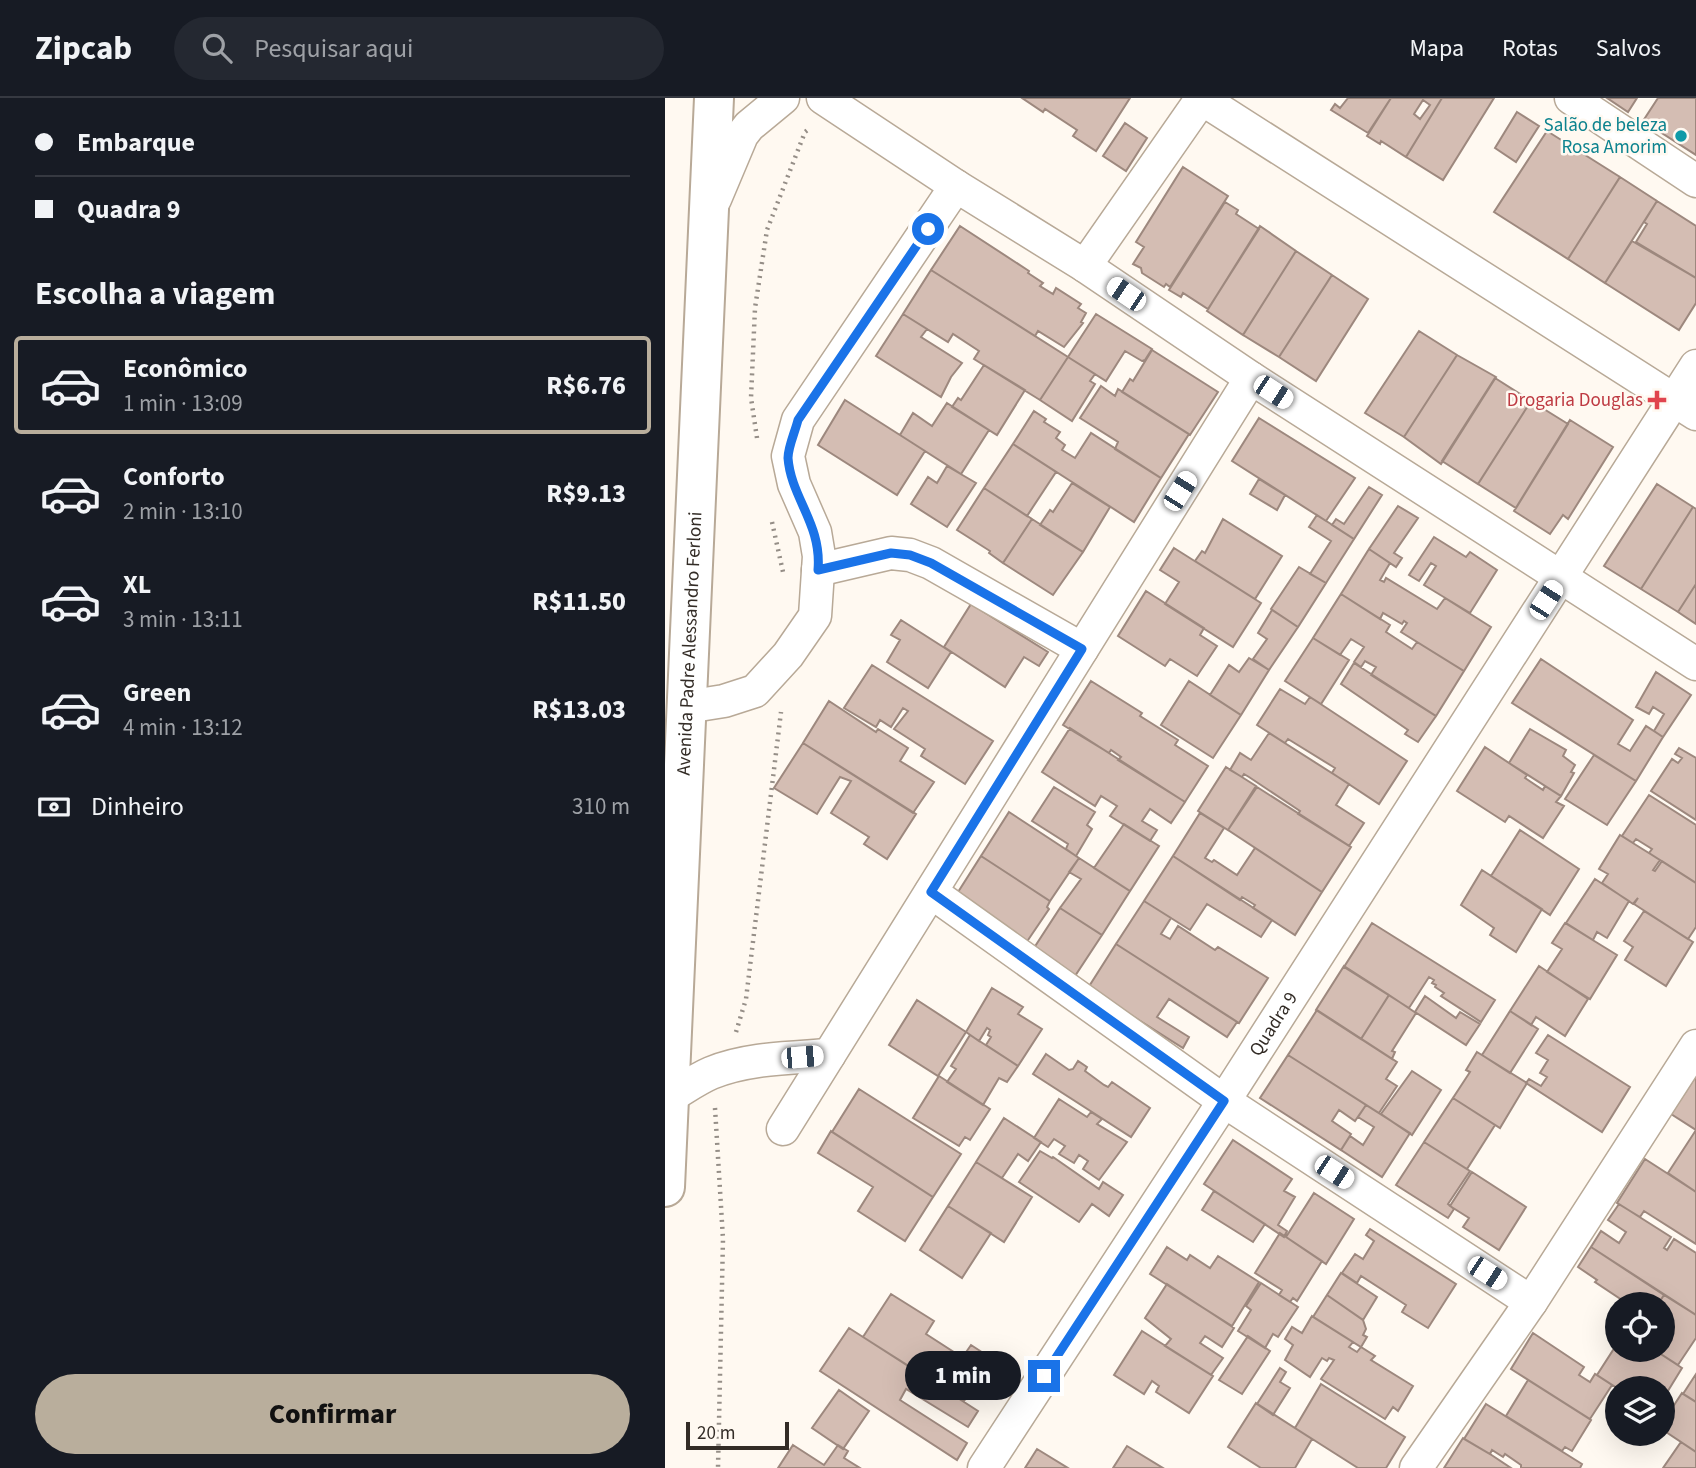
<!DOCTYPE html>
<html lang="pt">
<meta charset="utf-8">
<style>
body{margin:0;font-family:"Source Sans 3",sans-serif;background:#242831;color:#f1f3f6;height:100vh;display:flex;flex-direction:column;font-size:26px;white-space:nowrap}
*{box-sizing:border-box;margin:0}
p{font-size:23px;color:#9ea1a6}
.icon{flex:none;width:38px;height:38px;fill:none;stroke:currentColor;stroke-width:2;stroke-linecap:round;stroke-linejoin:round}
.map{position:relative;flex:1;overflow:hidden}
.sheet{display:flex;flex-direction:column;background:#171b24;width:665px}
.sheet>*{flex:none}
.hud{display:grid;align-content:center;height:154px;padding:0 35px;background:#171b24}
.buttons{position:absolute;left:940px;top:1194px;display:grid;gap:14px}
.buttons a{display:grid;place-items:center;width:70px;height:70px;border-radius:50%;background:#171b24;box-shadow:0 7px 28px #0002;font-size:35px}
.scale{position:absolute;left:21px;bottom:18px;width:103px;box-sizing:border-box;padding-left:7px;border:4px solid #332c26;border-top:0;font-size:19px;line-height:24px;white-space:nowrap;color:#332c26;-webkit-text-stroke:5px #fff9f1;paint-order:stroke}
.end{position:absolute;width:32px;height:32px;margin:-16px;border:9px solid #1a73e8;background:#fff;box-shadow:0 0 0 4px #fff}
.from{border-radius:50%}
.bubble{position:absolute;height:49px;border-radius:24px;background:#171b24;box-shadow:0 7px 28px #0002;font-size:23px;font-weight:800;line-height:49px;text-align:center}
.car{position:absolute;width:21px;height:42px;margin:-21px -10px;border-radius:9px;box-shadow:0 0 5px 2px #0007;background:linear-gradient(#fff 24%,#345 0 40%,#fff 0 76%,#345 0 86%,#fff 0)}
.hud b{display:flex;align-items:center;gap:24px;height:66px;font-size:26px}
.hud b+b{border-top:2px solid #363941}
.hud i{width:18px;height:18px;background:#f1f3f6}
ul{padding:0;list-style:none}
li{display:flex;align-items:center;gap:21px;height:98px;margin:0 14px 10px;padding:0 21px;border:4px solid transparent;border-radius:7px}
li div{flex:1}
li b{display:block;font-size:26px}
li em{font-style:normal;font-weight:800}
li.active{border-color:#b9ae9c}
li>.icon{width:63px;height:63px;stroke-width:1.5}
h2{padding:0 35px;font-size:32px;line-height:84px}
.pay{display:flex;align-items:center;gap:18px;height:77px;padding:0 35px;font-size:26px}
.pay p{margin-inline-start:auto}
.action{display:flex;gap:14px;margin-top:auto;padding:14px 35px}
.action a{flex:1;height:80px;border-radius:42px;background:#b9ae9c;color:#111;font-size:28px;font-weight:800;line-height:80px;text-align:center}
header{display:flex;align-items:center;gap:42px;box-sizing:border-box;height:98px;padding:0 35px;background:#171b24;border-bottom:2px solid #363941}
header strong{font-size:33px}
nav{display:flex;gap:38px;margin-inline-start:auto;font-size:24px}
.search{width:490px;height:63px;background:#242831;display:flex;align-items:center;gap:18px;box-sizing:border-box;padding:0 24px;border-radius:38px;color:#9ea1a6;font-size:26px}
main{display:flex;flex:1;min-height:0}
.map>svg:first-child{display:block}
.building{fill:#d4bdb3;stroke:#9d887e;stroke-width:2;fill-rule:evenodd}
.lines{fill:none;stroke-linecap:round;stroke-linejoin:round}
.minor-casing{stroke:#b8a997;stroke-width:35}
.secondary-casing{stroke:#b8a997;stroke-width:42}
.path{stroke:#958e87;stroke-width:4.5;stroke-dasharray:2 5;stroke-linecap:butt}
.minor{stroke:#fff;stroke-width:32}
.secondary{stroke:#fff;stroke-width:38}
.route{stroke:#1a73e8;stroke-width:9}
.culture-dot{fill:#0f9aa8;stroke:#fff9f1;stroke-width:2.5}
.health-dot{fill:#e0444e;stroke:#fff9f1;stroke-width:2.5}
.labels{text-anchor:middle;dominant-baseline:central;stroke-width:5;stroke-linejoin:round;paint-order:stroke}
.culture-label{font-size:19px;fill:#0d838f;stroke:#fff9f1;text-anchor:end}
.health-label{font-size:19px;fill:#be3a42;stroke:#fff9f1;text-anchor:end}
.street-label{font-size:19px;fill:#332c26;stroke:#fff9f1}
</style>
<header>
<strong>Zipcab</strong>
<div class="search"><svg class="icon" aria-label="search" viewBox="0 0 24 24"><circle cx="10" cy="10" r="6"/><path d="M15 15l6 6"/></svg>Pesquisar aqui</div>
<nav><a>Mapa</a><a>Rotas</a><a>Salvos</a></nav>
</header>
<main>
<section class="sheet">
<div class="hud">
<b><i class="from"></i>Embarque</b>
<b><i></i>Quadra 9</b>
</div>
<h2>Escolha a viagem</h2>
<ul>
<li class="active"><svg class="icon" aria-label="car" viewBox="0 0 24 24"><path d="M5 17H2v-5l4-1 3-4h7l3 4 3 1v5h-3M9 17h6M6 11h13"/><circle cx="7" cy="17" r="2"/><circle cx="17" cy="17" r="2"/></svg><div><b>Econômico</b><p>1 min · 13:09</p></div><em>R$6.76</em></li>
<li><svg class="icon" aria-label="car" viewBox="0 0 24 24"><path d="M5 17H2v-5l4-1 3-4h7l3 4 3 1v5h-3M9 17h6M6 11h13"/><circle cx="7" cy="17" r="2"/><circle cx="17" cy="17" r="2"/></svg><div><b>Conforto</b><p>2 min · 13:10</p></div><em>R$9.13</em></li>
<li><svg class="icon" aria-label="car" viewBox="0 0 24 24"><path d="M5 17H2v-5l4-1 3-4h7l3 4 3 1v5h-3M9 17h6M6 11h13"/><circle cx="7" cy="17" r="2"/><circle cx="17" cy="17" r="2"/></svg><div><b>XL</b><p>3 min · 13:11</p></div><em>R$11.50</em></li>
<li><svg class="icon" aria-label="car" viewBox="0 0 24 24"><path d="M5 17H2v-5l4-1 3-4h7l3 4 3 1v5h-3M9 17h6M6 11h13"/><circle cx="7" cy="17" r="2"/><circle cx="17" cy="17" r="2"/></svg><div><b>Green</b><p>4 min · 13:12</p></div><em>R$13.03</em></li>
</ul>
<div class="pay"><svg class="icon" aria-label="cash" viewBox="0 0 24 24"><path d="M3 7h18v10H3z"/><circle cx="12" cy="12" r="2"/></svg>Dinheiro<p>310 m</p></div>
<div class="action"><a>Confirmar</a></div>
</section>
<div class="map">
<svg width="1031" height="1370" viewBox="0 0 1031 1370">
<rect width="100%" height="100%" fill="#fff9f1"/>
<path class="building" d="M357 0H465L431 53 408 38 412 32 380 11 378 14Z
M683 0H726L703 35 666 12 670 6 675 10Z
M726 0H777L741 59 716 43 715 46 702 38ZM758 2 765 7 755 21 749 16Z
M777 0H829L778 82 741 59Z
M942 0H972L963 14Z
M993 0H1031V57L978 23Z
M852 14 874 28 851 64 830 50Z
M460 25 482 40 461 73 438 58Z
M882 33 955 79 903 161 829 114Z
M518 69 563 98 505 189 501 186 499 189 477 175 476 170 468 166 479 149 471 144Z
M955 79 992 103 940 185 903 161Z
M992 103 1031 128V180L971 144 982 126 979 124Z
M560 104 573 112 571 116 594 131 543 211 518 195 516 199 504 192Z
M295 128 364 173 363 175 378 185 375 188 388 196 391 190 416 206 413 210 421 215 416 224 418 225 399 249 373 233 370 238 266 172Z
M595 128 631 153 578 237 542 213Z
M967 143 1031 180V205L1014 232 940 185Z
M631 153 667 177 614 259 578 237Z
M266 172 403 259 375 302 309 261 314 253 288 236 283 244 238 216Z
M667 177 703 201 651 283 614 259Z
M238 216 262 231 256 239 297 265 286 279 276 299 211 258Z
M431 216 487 251 480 262 477 263 460 253 441 283 403 259Z
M754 233 792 257 739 339 700 315Z
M487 252 553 294 525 337 457 294 465 281 468 283Z
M792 257 831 279 776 366 739 339Z
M403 259 430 276 425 283 430 286 407 323 375 302Z
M319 267 360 292 332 337 287 309 293 300 296 302Z
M830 280 866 303 813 386 777 363Z
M436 288 450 298 453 291 524 336 496 380 450 351 453 344 415 320Z
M180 302 260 353 232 397 153 347Z
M866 303 903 326 851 410 813 386Z
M282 305 324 332 296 376 235 337 248 315 267 328Z
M369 313 381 321 379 324 395 334 391 340 400 347 397 352 410 360 426 335 496 380 469 424 348 346Z
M594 320 690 380 661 423 567 363Z
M905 322 948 349 903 421 898 417 885 436 849 413Z
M348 346 391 374 362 418 319 390Z
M282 368 311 385 282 429 246 406 263 379 272 385Z
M594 381 620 397 612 412 585 396Z
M407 385 445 409 418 454 375 427 385 412 388 414Z
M992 386 1028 409 976 491 939 468Z
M704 389 717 397 689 441 667 427 671 421 679 426Z
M319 390 367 421 338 465 324 455 325 453 292 432Z
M733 408 753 420 729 455 737 460 731 469 704 451Z
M1028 409 1031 411V486L1013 514 976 491Z
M652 417 689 441 661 485 645 476 666 443 644 429Z
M367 421 418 454 388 497 338 465Z
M558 421 617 458 590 501 530 463 537 453 540 455Z
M769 439 801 459 805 454 832 472 805 515 759 487 771 468 766 465 754 483 744 477Z
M509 450 596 505 568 549 500 506 514 484 495 472Z
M704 451 725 465 715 482 719 484 721 480 772 511 780 500 826 529 799 573 736 534 742 525 739 523 737 526 718 515 715 521 676 496Z
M634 469 661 485 633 529 606 511Z
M1031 486V526L1013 514Z
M481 493 539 530 535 537 552 548 532 578 505 561 500 568 453 538Z
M676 496 725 527 721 534 747 551 752 544 799 573 771 618 706 577 711 569 700 563 696 569 689 564 699 549 686 541 675 557 648 540Z
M306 506 383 554 374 568 359 559 340 589 279 549Z
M607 512 633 529 604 572 588 561 602 541 593 535Z
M236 522 286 554 263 590 222 564 235 542 226 537Z
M648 540 684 562 656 606 620 583Z
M584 560 604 572 576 617 545 597 564 567 574 574Z
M876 561 968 622 953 646 965 653 981 628 998 639 971 683 847 605Z
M689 565 771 618 753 644 740 636 743 632 676 586Z
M207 567 328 643 300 686 256 658 260 651 229 631 243 613 238 610 226 629 215 622 211 629 179 610Z
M991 574 1026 597 998 639 989 633 999 616 988 609 984 616 971 609Z
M426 583 477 615 475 618 513 642 510 647 543 668 520 704 453 662 456 659 446 652 444 655 398 627Z
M524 583 576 617 548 660 496 627Z
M615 591 640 606 645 599 742 663 714 706 667 675 670 670 623 641 620 645 592 627Z
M164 603 211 634 213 631 243 650 235 663 269 684 248 715 138 645Z
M405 630 520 704 506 725 485 711 477 723 492 732 485 743 445 718 452 708 436 698 430 708 377 674Z
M865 631 901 652 898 658 910 667 906 674 909 675 896 698 844 665Z
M604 635 684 686 671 707 699 725 684 748 633 716 635 713 584 679 579 676 577 679 565 672 575 655 586 662Z
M138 645 251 716 222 761 199 746 204 739 166 715 186 683 175 679 152 716 109 690Z
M820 649 862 677 860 680 878 692 880 688 896 698 891 704 899 708 878 740 844 718 840 724 792 693Z
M1014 650 1031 660V722L986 693 1007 661 1013 665 1017 660 1010 656Z
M929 657 971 683 942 727 900 701Z
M561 669 591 688 563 732 533 713Z
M389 689 430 714 422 727 427 731 411 758 401 751 403 746 367 723Z
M592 689 686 749 657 794 563 732Z
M984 697 1031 727V785L984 755 987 751 971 741 968 745 957 738Z
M344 714 414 760 385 803 316 758Z
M535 715 559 730 540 760 547 764 549 762 572 777 590 750 657 794 630 837 588 810 590 807 577 799 575 802 508 758Z
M459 726 494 748 465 793 429 770Z
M855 732 914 771 885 817 826 778Z
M955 737 995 762 988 772 990 773 997 763 1031 785V829L1023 841 969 806 973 800 968 806 937 785 943 776 934 771Z
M316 758 385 803 382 809 384 811 359 848 288 802Z
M508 758 607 822 596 839 542 806 525 832 479 803Z
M414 760 465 793 437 837 395 810 416 781 404 774Z
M817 772 877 811 851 854 825 837 829 830 796 807Z
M930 781 964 803 942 840 932 834 928 842 901 825Z
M479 803 506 820 496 836 505 841 513 828 550 852 553 849 603 880 574 925 451 846Z
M395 810 437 837 408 881 367 853Z
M979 813 1028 844 1001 888 960 862 968 849 959 843Z
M707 825 830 902 816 924 776 898 779 895 770 889 771 887 767 885 769 882 764 879 744 910 679 869Z
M900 825 952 857 925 901 882 874 897 851 887 845Z
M451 846 572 924 562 939 504 901 492 919 524 939 518 950 423 890Z
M679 868 724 897 696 941 651 912Z
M874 868 923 901 900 938 871 919 866 927 845 913Z
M327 890 358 909 353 916 377 931 353 968 321 947 326 939 323 937 325 932 322 930 314 943 301 934Z
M724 897 751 915 727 953 730 954 727 961 696 941Z
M760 898 791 920 795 914 815 926 801 947 750 914Z
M252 902 301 934 273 978 224 947Z
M652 912 732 964 721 981 732 988 714 1015 623 957Z
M845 913 873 931 845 975 817 957Z
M305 937 353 968 342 984 334 980 318 1007 282 984 291 971 286 968Z
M883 937 965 989 937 1034 861 985 864 981 876 988 882 979 875 975 883 962 871 955Z
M812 954 862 985 835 1030 788 1000 805 974 801 972Z
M381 956 404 972 408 971 413 963 422 969 420 973 439 987 443 989 447 984 485 1010 466 1039 368 976Z
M623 957 701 1007 690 1023 674 1012 667 1023 686 1036 676 1052 595 1000Z
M747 973 776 992 747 1037 716 1016Z
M274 978 325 1011 305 1042 300 1039 294 1048 248 1020Z
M1031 978V1032L1006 1016Z
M194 991 296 1056 268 1099 167 1034Z
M788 1000 830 1027 802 1071 759 1044Z
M394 1001 422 1019 426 1014 437 1021 432 1026 462 1044 434 1082 418 1071 423 1063 414 1057 409 1065 394 1056 400 1048 389 1041 383 1049 369 1040Z
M701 1007 745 1035 717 1079 676 1052 685 1038 698 1047 709 1029 693 1019Z
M339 1020 376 1044 363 1063 353 1056 337 1080 311 1064Z
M1031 1032V1094L1003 1075Z
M166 1033 268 1099 240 1143 193 1113 208 1089 153 1055Z
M568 1042 627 1081 619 1093 630 1099 613 1127 622 1133 619 1139 539 1086Z
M759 1044 805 1073 783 1106 789 1111 783 1120 731 1087Z
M375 1053 387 1060 388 1059 434 1091 438 1084 458 1097 444 1118 427 1106 414 1124 354 1084Z
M980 1061 1031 1094V1146L979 1113 975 1119 952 1105Z
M311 1064 367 1099 339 1144 283 1108Z
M807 1074 861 1109 834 1152 798 1129 804 1120 785 1108Z
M549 1093 600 1126 588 1144 537 1112Z
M649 1095 689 1121 661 1166 621 1139Z
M954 1106 1006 1139 999 1150 1002 1152 1009 1141 1031 1155V1217L926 1149 936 1133 954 1145 961 1134 943 1122Z
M283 1108 326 1135 297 1180 255 1152Z
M705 1131 791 1186 763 1230 737 1214 741 1207 696 1178 692 1185 677 1175 690 1156 698 1161 709 1143 701 1137Z
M615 1135 657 1163 632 1203 628 1200 625 1204 614 1197 617 1192 590 1175Z
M502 1149 522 1162 525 1157 545 1170 553 1158 594 1184 567 1228 485 1176Z
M926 1149 999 1197 993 1206H963L930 1184 932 1182 913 1169Z
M676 1175 712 1199 698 1222 662 1197Z
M596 1185 633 1209 613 1239 608 1236 600 1250 573 1233 586 1212 581 1208Z
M502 1186 569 1230 557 1249 540 1238 535 1245 558 1260 546 1277 500 1248 506 1241 480 1220Z
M226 1196 269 1223 261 1236 295 1258 297 1260 306 1247 326 1260 299 1303 198 1239Z
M662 1197 698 1222 701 1231 698 1237 702 1239 696 1249 648 1219Z
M999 1197 1031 1217V1240L1013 1267 988 1251H998V1206H993Z
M647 1218 688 1244 684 1249 692 1254 696 1249 710 1258 706 1262 748 1288 733 1313 728 1309 720 1321 656 1281 669 1262 664 1260 662 1263 657 1260 645 1279 620 1262 628 1247 620 1241 627 1229 637 1235Z
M184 1230 313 1313 303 1329 241 1291 235 1302 302 1345 292 1362 155 1273Z
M477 1233 548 1278 524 1315 491 1294 494 1288 487 1283 479 1296 449 1277Z
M868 1235 919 1269 914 1277 925 1284 930 1276 947 1287 925 1321 846 1271Z
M583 1238 605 1253 577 1296 554 1282Z
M952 1246V1251H988L1017 1270 998 1301V1290H952L932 1277Z
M615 1270 621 1274 615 1284 625 1290 608 1317 592 1306Z
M1031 1276V1304L1018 1296Z
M863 1282 926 1322 907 1353 900 1349 897 1353 841 1318Z
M656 1286 740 1339 721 1370H693L630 1330Z
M174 1292 204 1313 178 1351 147 1330Z
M1017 1295 1031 1304V1354L998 1332V1324Z
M591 1305 647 1341 630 1370H596L563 1349Z
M821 1306 917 1366 915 1370H856V1367L840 1356 838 1359 827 1352 825 1356 799 1341Z
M798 1340 825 1356 846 1370H779Z
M1016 1344 1031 1354V1370H998Z
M128 1347 159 1367 173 1347 183 1353 179 1360 195 1370H113Z
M462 1348 498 1370H448Z
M372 1351 403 1370H360Z"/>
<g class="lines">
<defs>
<g id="minor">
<path d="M158 0 291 88 420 168 586 280 1031 566"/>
<path d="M906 0 1031 83"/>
<path d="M537 1 1031 316"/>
<path d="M50 101 77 37 84 28 118 0"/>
<path d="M420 168 537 0"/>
<path d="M153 472 226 455 245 457 266 465 417 551"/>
<path d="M21 609 59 603 90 593 123 557 150 518 154 458 150 434 129 386 123 358 133 322 291 88"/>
<path d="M266 794 559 1003 866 1204 751 1370"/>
<path d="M4 999C18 991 32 981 46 975 82 960 126 960 164 957"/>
<path d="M118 1031 586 280"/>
<path d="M866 1204 1031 948"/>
<path id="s1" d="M319 1370 559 1003 1031 268"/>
</g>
<g id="secondary">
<path id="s2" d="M0 1089 49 0"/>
</g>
</defs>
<use href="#minor" class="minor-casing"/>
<use href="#secondary" class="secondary-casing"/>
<path class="path" d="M92 340 86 300 90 210 102 132 140 34 145 30
M107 424 118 474
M71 934 81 901 116 614
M50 1010 58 1141 53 1370"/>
<use href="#minor" class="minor"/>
<use href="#secondary" class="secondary"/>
</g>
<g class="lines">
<path class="route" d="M263 131 133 322C130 334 123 349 123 360 126 400 157 426 153 472L226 455 245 457 266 465 417 551 266 794 559 1003 379 1278"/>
</g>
<circle class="culture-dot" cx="1016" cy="38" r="7"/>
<path class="health-dot" d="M988.5 291.5h7v7h7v7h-7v7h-7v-7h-7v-7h7z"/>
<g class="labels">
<g class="culture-label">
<text x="1002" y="27">Salão de beleza<tspan x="1002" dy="22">Rosa Amorim</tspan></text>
</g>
<g class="health-label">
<text x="978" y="302">Drogaria Douglas</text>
</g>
<g class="street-label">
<text stroke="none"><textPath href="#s2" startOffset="544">Avenida Padre Alessandro Ferloni</textPath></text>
<text stroke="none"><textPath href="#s1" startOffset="530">Quadra 9</textPath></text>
</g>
</g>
</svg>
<div class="buttons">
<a><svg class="icon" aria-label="locate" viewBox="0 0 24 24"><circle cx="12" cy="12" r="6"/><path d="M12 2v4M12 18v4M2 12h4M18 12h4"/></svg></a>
<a><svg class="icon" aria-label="layers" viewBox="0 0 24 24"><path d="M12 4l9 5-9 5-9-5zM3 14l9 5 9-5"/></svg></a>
</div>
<div class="scale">20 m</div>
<i class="end from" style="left:263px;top:131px"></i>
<i class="end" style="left:379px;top:1278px"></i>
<div class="bubble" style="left:240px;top:1253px;width:116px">1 min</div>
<i class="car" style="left:461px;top:196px;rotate:304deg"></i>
<i class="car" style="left:608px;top:294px;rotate:123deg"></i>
<i class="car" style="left:515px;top:393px;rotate:32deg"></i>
<i class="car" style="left:881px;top:502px;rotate:33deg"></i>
<i class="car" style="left:137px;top:959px;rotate:85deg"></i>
<i class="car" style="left:669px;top:1074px;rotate:123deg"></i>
<i class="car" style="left:822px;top:1175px;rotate:123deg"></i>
</div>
</main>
